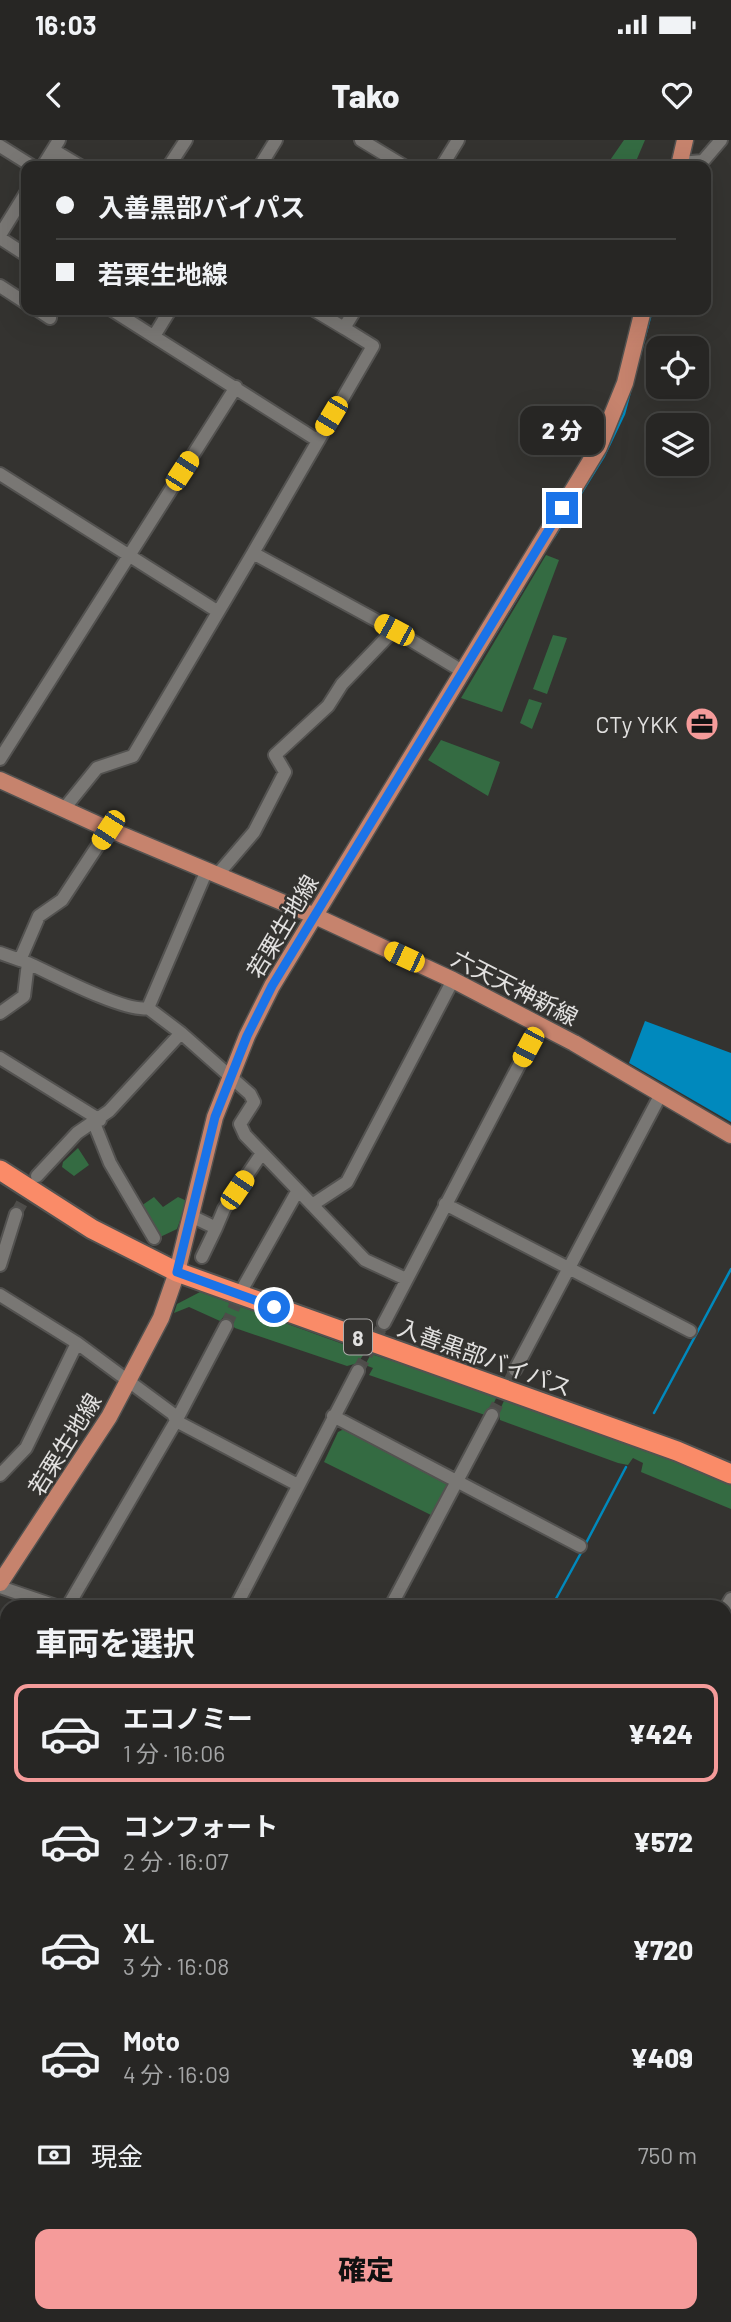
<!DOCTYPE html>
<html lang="ja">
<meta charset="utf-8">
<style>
body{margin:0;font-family:Barlow,"Noto Sans JP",sans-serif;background:#2f2e2c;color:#f1f3f6;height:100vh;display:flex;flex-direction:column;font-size:26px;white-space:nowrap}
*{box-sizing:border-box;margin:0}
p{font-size:23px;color:#a4a5a6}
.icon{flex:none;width:38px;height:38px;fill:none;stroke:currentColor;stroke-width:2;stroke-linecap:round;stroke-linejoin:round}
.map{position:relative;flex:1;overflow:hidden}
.sheet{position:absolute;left:0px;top:1460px;width:732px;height:723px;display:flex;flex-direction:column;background:#272624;border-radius:21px 21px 0 0;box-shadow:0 7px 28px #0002,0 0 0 2px #434341}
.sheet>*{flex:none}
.guide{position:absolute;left:21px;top:21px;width:690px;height:154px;border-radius:14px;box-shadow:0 7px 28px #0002,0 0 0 2px #434341;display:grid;align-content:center;height:154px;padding:0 35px;background:#272624}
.buttons{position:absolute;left:646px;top:196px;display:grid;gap:14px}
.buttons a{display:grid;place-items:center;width:63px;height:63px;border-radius:14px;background:#272624;box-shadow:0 7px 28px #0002,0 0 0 2px #434341;font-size:35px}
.end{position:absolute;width:32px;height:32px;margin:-16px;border:9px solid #1a73e8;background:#fff;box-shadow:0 0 0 4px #fff}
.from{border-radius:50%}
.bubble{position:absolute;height:49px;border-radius:14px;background:#272624;box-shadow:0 7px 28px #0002,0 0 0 2px #434341;font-size:23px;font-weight:800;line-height:49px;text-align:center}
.car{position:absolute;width:21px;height:42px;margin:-21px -10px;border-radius:9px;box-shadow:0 0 5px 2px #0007;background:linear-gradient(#f5c518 24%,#345 0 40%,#f5c518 0 76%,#345 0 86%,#f5c518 0)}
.guide b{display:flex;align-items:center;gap:24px;height:66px;font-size:26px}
.guide b+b{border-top:2px solid #434341}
.guide i{width:18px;height:18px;background:#f1f3f6}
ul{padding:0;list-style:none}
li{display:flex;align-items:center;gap:21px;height:98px;margin:0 14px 10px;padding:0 21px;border:4px solid transparent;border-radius:14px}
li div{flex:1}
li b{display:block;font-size:26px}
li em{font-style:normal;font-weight:800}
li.current{border-color:#f59b9a}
li>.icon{width:63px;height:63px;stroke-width:1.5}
h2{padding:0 35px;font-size:32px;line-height:84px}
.pay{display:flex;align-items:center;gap:18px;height:77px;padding:0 35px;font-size:26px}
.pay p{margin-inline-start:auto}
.cta{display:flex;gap:14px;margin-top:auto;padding:14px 35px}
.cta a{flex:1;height:80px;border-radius:14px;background:#f59b9a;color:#111;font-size:28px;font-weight:800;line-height:80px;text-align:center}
.status{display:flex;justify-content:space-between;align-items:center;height:49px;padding:0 35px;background:#272624;direction:ltr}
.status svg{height:19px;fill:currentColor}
header{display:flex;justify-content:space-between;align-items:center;height:91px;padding:0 35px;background:#272624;font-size:32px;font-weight:800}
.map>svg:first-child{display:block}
.green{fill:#346b42}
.water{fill:#0089bd}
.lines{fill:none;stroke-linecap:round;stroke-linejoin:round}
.stream{stroke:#0089bd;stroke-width:2.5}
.minor-tunnel{stroke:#4e4d4a;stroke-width:12;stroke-dasharray:12 6;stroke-linecap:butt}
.minor-casing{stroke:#535250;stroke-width:16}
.major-casing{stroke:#535250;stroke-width:19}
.highway-casing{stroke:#535250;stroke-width:23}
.minor{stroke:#797774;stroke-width:12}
.major{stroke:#c6836d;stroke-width:16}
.highway{stroke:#fa8b68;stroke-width:19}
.route{stroke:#1a73e8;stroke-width:9}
.labels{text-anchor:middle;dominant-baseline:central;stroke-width:5;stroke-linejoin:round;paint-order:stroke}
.shield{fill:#343330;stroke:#aeadab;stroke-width:2}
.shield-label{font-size:21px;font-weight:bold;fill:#e2e1e0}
.poi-label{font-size:23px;fill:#e2e1e0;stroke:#343330;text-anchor:end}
.street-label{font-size:23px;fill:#e2e1e0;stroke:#343330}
</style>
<div class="status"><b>16:03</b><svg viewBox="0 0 49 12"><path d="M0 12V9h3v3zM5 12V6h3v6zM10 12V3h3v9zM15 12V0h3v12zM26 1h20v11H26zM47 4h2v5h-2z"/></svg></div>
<header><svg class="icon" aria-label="back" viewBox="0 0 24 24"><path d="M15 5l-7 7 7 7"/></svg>Tako<svg class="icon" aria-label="heart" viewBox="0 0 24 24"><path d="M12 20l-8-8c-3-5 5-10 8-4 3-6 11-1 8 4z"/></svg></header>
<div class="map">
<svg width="731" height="2182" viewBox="0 0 731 2182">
<rect width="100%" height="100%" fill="#343330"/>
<path class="green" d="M624 0H645L634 26H606Z
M546 415 559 420 502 572 461 558Z
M553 495 567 498 547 554 533 549Z
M529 559 542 563 532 589 520 583Z
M441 600 500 622 488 656 428 620Z
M78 1008 89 1025 74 1036 62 1027 63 1022Z
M154 1057 163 1067 178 1057 187 1061 177 1089 158 1098 141 1066Z
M200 1152 365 1212 358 1223 347 1226 235 1188 230 1183 232 1178 225 1175 220 1181 189 1167 174 1173 177 1164Z
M371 1214 498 1254 488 1276 482 1274 369 1235 373 1228 365 1225Z
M506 1256 731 1342V1369L641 1332 643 1323 633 1318 628 1325 618 1323 500 1280 499 1272Z
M344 1289 451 1342 433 1376 324 1322 338 1292Z"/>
<path class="water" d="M645 881 731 913V982L629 923Z"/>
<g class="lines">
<path class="stream" d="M554 397 604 316 624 274 652 170
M377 687 523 448
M654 1273 731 1129
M585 1405 626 1327
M552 1466 582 1411"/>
<path class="minor-tunnel" d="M16 1074 33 1043
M226 1186 242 1149
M358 1231 384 1183
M492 1275 515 1230"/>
<defs>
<path id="minor" d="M361 0 404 26
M0 6 32 26
M53 10 80 26
M680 23 703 21 721 0
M43 26 59 0
M169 26 186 0
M260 26 276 0
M442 26 458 0
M0 95 26 53
M0 98 26 115
M0 146 26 163
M38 170 50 178
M112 170 317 300
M314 170 344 188
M355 170 344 188 373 206 253 413 394 490 462 531
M154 196 170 170
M0 334 217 471
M0 619 236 247
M63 670 97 628 133 616 253 413
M218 734 254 692 285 632 275 615 328 566 342 544 394 490
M0 813 20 820
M28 823 20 820 39 776 62 760 108 690
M0 873 24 856 28 823C52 834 126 873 148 868
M181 893 148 868 207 730
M0 918 100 980
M94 983 110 1023 154 1098
M37 1036 77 993 109 971 181 893 250 954 254 962 240 984 245 995 365 1120 406 1139
M445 1064 690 1191
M312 1065 347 1042 453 840
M191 1076 216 1088 224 1069 262 1013
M202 1117 216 1088
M0 1125 16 1074
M244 1146 298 1050
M0 1155 77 1203 173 1274 176 1281 298 1345
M384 1183 540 885
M515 1230 661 954
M333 1276 580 1406
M0 1335 26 1308 77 1203
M0 1447 56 1466
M68 1466 176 1281 226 1186
M236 1466 358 1231
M391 1466 492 1275
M724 1471 731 1459
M724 1716 731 1719
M0 1732 7 1719
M724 1773 731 1763
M724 1827 731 1832
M724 1931 731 1920
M0 1959 7 1963
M724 2010 731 2004
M0 2013 7 2001
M724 2106 731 2109
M420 2175 433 2182
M218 2182 221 2175
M348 2182 352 2175
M621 2182 624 2175"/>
<path id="major" d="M679 26 685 0
M0 640 101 686 315 776 453 840 574 903 731 995
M0 1443 109 1277 161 1178 177 1132 215 977 247 896 272 846 599 307 625 243 643 170"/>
<path id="highway" d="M0 1030 92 1089 177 1132 677 1311 731 1334"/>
</defs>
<use href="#minor" class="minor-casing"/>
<use href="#major" class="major-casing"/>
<use href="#highway" class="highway-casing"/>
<use href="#minor" class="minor"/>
<use href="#major" class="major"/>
<use href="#highway" class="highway"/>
</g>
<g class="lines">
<path class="route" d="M274 1167 177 1132 215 977 247 896 272 846 562 368"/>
</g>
<defs>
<symbol id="office-disc" viewBox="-11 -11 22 22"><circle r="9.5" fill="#f59b9a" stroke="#343330"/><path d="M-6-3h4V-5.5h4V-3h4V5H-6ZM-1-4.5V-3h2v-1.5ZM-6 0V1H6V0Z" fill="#111"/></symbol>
</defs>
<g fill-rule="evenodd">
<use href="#office-disc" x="683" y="565" width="38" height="38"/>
</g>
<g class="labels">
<rect class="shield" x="344" y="1179.5" width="28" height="35" rx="5"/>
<g class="shield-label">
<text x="358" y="1197">8</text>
</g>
<g class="poi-label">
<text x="678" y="584">CTy YKK</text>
</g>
<g class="street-label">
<text transform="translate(282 786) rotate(-59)">若栗生地線</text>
<text transform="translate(515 847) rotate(27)">六天天神新線</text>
<text transform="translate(485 1217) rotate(20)">入善黒部バイパス</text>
<text transform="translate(64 1304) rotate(-58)">若栗生地線</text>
</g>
</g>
</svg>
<div class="buttons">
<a><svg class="icon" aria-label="locate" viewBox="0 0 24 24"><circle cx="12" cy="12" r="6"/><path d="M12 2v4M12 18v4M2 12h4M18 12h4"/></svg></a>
<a><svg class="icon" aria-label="layers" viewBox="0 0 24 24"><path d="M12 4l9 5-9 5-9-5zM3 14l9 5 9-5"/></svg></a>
</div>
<i class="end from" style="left:274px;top:1167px"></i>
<i class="end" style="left:562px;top:368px"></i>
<div class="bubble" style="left:520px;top:266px;width:84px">2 分</div>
<i class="car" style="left:331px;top:276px;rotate:211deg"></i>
<i class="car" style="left:182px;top:331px;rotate:33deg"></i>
<i class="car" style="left:394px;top:490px;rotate:298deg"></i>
<i class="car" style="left:108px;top:690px;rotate:213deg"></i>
<i class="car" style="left:404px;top:817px;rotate:295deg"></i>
<i class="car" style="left:528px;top:907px;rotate:208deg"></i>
<i class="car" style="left:237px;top:1050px;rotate:34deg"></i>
<div class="guide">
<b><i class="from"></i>入善黒部バイパス</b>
<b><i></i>若栗生地線</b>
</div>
<section class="sheet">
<h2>車両を選択</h2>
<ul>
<li class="current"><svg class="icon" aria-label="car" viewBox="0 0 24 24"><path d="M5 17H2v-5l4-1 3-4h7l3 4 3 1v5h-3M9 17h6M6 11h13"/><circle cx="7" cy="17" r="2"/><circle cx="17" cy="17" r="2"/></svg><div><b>エコノミー</b><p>1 分 · 16:06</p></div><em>¥424</em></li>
<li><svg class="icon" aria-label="car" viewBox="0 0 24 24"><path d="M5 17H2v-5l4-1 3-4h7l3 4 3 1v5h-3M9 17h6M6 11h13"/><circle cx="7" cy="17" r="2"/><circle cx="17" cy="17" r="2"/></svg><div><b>コンフォート</b><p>2 分 · 16:07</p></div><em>¥572</em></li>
<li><svg class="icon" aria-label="car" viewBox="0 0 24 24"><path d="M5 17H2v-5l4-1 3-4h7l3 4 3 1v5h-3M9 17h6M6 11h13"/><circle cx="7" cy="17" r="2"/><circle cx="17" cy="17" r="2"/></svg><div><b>XL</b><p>3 分 · 16:08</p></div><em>¥720</em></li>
<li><svg class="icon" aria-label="car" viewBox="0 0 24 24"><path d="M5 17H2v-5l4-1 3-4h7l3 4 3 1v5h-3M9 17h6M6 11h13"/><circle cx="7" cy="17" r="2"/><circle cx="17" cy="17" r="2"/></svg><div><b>Moto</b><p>4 分 · 16:09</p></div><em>¥409</em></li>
</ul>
<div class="pay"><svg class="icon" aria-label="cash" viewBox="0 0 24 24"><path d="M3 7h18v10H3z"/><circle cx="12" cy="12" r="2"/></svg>現金<p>750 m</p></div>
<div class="cta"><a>確定</a></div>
</section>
</div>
